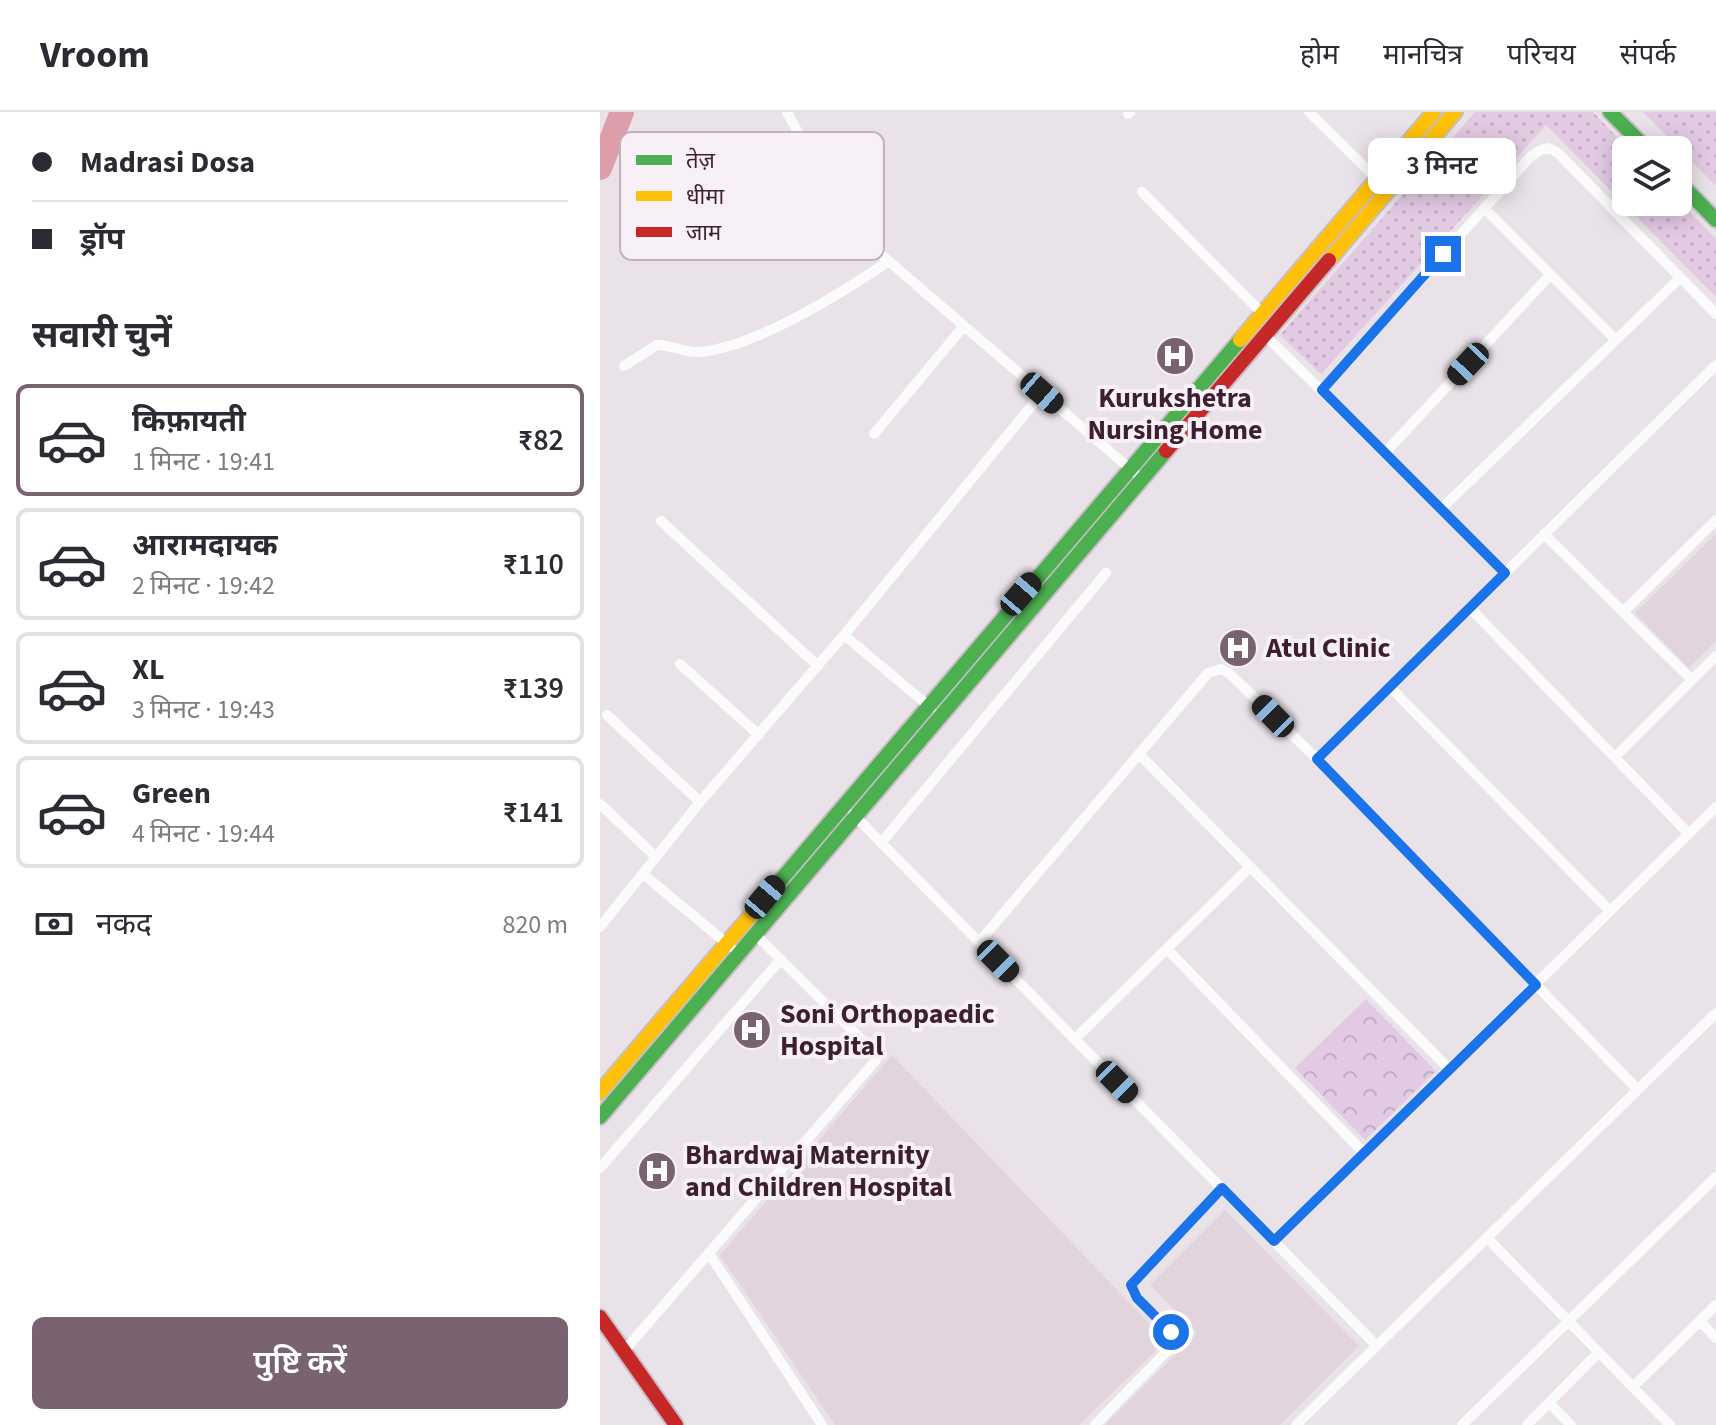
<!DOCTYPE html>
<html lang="hi">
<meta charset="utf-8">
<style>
body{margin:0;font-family:"Source Sans 3","Noto Sans Devanagari",sans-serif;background:#f2f2f3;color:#2b2b33;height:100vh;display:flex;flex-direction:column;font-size:30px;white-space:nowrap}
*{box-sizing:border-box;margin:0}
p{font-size:26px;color:#7c7c81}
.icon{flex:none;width:44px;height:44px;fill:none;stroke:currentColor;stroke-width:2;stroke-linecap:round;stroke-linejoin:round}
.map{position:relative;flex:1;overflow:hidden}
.details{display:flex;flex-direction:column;background:#fff;width:600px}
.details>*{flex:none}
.guide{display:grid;align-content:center;height:176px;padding:0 32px;background:#fff}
.controls{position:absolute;left:1012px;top:24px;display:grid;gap:16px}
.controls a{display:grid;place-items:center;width:80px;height:80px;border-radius:12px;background:#fff;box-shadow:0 4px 20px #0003;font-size:40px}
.end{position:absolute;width:36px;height:36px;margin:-18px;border:10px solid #1a73e8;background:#fff;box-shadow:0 0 0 4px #fff}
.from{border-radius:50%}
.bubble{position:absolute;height:56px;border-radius:12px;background:#fff;box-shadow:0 4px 20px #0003;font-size:26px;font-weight:600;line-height:56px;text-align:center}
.car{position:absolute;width:24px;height:48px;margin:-24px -12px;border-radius:10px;box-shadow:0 0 6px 2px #0007;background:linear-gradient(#222 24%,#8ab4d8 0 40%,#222 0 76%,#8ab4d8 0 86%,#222 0)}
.guide b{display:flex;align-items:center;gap:28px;height:76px;font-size:30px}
.guide b+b{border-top:2px solid #e1e1e2}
.guide i{width:20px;height:20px;background:#2b2b33}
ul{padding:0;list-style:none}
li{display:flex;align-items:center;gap:24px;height:112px;margin:0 16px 12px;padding:0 16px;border:4px solid #e1e1e2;border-radius:12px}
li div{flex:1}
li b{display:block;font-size:30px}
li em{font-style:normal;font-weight:600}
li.active{border-color:#796371}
li>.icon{width:72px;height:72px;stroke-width:1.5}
h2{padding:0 32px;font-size:36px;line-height:96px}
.pay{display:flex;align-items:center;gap:20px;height:88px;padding:0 32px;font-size:30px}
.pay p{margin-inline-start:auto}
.primary-button{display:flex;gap:16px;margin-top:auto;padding:16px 32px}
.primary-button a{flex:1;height:92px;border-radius:12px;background:#796371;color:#fff;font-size:32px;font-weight:600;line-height:92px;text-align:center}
header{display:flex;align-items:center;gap:48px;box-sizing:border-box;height:112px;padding:0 40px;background:#fff;border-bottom:2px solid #e1e1e2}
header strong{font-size:38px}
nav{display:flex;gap:44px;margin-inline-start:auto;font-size:28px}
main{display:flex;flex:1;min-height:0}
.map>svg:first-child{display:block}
.built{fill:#e1d4dd}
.grass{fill:url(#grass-dots)}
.park{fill:url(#park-crowns)}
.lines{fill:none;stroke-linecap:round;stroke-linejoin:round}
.river{stroke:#dc9faa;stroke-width:24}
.fast-casing{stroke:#c9bec6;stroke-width:18}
.slow-casing{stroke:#c9bec6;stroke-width:18}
.jam-casing{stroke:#c9bec6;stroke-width:18}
.street{stroke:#fcfbfc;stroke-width:10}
.fast{stroke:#4caf50;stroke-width:14}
.slow{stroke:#ffc107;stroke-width:14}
.jam{stroke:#c62828;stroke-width:14}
.route{stroke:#1a73e8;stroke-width:10}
.labels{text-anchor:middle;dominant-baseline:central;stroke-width:8;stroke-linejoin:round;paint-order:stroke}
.poi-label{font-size:28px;font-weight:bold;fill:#3d1f31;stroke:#f8f0f7;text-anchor:start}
.key{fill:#f8f0f7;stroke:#c0b1bc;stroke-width:2}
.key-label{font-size:22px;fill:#3d1f31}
</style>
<header>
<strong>Vroom</strong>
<nav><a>होम</a><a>मानचित्र</a><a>परिचय</a><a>संपर्क</a></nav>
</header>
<main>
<section class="details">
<div class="guide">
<b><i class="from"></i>Madrasi Dosa</b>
<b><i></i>ड्रॉप</b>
</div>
<h2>सवारी चुनें</h2>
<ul>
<li class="active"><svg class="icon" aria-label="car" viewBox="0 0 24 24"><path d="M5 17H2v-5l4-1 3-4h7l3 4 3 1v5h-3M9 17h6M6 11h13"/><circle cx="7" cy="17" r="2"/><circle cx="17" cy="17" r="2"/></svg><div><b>किफ़ायती</b><p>1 मिनट · 19:41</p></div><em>₹82</em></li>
<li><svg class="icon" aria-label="car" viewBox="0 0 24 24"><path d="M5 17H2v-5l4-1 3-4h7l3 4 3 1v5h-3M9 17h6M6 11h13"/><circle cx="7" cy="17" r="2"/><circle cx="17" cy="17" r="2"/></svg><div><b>आरामदायक</b><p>2 मिनट · 19:42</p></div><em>₹110</em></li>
<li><svg class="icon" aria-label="car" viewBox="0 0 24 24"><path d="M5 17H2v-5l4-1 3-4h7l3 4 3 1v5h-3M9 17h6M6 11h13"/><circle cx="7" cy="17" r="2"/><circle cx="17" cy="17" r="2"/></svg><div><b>XL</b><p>3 मिनट · 19:43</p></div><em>₹139</em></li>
<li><svg class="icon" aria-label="car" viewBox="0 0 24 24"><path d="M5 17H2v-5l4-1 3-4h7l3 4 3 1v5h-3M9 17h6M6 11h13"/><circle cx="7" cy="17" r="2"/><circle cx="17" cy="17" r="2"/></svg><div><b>Green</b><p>4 मिनट · 19:44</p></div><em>₹141</em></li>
</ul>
<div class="pay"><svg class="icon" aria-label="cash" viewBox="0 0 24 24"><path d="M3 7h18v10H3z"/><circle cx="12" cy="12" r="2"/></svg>नकद<p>820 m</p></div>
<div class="primary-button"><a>पुष्टि करें</a></div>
</section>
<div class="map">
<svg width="1116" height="1313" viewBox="0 0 1116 1313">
<defs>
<pattern id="grass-dots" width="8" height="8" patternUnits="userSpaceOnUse" patternTransform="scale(2)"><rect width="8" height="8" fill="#e2cae3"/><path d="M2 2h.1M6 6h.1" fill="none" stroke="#c3adc3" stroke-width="1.8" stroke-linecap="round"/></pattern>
<pattern id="park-crowns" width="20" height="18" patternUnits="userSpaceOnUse" patternTransform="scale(2)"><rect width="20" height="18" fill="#e2cae3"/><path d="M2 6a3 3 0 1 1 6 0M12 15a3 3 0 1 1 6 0" fill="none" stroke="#c3adc3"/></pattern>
</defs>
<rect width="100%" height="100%" fill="#e9e2e8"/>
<path class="built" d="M1116 422V529L1089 556 1035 501Z
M292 943 566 1229 479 1313H235L120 1143Z
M625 1098 759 1234 680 1313H505L597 1221 550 1173Z"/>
<path class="grass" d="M875 0H993L1029 38H1026V90L1078 88 1116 127V185L946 13 721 262 680 223Z
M1043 0H1116V74Z"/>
<path class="park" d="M766 887 836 959 765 1028 695 956Z"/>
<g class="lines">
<path class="river" d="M0 56 22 0"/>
<defs>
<path id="fast" d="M1010 0 1048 38
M1078 69 1116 108
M157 796 640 228
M0 1005 566 339"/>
<path id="slow" d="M729 148 855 0
M640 228 834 0
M0 980 157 796"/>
<path id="jam" d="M566 339 729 148
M0 1205 76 1313"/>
</defs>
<use href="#fast" class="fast-casing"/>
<use href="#slow" class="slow-casing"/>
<use href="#jam" class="jam-casing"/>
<path class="street" d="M187 0 233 87 270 133 535 361
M709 0 777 67
M528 2 530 0
M542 80 662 201
M884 96 1016 228
M665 223 905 461
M24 254 57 233C72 233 85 241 99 240 156 235 242 181 289 149
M722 278 931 44 941 38 949 36 958 41 1116 202
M274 322 364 214
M785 341 950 163
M841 397 1080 166
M61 409 218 554
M944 422 1092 568
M870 496 1089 722
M1023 500 1116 408
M244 523 442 281
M80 552 159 623
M790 575 1010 799
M7 603 100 690
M539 642 849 957
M1015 645 1116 544
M717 647 1116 253
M0 692 56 745
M253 702 777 1234
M281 731 506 461
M43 762 131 835
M0 815 100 690 244 523 331 596
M379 830 608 561 621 557 629 561 717 647 1038 978
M567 837 764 1041
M475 927 650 755
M0 1056 181 847
M887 1126 1070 1313
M674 1129 1116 695
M110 1143 222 1313
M1100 1209 1116 1226
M24 1239 276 948 272 938 155 822
M1033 1275 1116 1193
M949 1291 971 1313
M495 1313 575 1231C572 1207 536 1198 531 1173L622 1076
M696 1313 1116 901
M862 1313 1116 1065
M927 1313 999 1240"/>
<use href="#fast" class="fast"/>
<use href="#slow" class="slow"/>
<use href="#jam" class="jam"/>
</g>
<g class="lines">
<path class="route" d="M571 1220 537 1186 531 1173 622 1076 674 1129 936 873 717 647 905 461 722 278 843 142"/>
</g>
<defs>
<symbol id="hospital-disc" viewBox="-11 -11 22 22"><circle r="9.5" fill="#796371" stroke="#f8f0f7"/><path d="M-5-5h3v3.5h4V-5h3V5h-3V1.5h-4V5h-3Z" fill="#fff"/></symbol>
</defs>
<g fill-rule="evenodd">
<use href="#hospital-disc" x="553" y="222" width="44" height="44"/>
<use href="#hospital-disc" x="616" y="514" width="44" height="44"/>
<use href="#hospital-disc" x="130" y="896" width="44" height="44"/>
<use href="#hospital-disc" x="35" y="1037" width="44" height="44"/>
</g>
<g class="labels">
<g class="poi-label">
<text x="575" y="286" text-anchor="middle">Kurukshetra<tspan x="575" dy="32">Nursing Home</tspan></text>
<text x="666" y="536">Atul Clinic</text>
<text x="180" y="902">Soni Orthopaedic<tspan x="180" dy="32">Hospital</tspan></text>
<text x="85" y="1043">Bhardwaj Maternity<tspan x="85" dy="32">and Children Hospital</tspan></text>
</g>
</g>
<rect x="20" y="20" width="264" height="128" rx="12" class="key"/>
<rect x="36" y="43" width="36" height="10" fill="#4caf50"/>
<rect x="36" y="79" width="36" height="10" fill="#ffc107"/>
<rect x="36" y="115" width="36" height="10" fill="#c62828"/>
<g class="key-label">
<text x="86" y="56">तेज़</text>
<text x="86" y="92">धीमा</text>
<text x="86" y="128">जाम</text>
</g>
</svg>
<div class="controls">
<a><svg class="icon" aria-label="layers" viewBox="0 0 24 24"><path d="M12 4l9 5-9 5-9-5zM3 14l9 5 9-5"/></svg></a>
</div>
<i class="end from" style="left:571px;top:1220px"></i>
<i class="end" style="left:843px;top:142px"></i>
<div class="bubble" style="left:768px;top:26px;width:148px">3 मिनट</div>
<i class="car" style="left:868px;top:252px;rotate:223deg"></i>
<i class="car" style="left:442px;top:281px;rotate:131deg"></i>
<i class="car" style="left:421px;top:482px;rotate:41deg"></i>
<i class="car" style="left:673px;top:604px;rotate:315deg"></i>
<i class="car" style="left:165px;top:785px;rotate:40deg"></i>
<i class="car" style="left:398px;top:849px;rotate:135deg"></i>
<i class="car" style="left:517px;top:970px;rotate:135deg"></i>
</div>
</main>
